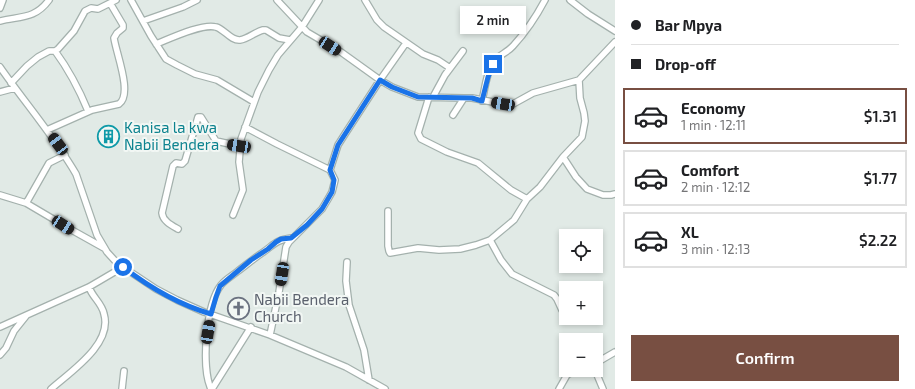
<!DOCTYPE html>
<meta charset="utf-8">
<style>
body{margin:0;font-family:"Exo 2",sans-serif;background:#f2f2f2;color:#202124;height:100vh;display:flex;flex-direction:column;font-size:15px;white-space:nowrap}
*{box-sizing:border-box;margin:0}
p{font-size:13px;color:#757577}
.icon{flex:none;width:22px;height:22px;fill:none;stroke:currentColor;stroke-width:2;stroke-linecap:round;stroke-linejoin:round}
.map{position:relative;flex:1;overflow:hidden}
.sheet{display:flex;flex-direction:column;background:#fff;width:300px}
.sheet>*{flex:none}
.banner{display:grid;align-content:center;height:88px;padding:0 16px;background:#fff}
.fabs{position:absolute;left:559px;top:229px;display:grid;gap:8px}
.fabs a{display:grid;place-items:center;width:44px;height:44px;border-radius:0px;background:#fff;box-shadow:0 2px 6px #0003;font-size:20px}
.end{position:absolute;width:18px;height:18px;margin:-9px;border:5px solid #1a73e8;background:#fff;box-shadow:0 0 0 2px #fff}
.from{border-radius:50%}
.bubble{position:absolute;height:28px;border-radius:0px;background:#fff;box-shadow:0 2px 6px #0003;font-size:13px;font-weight:600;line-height:28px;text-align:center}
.car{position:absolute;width:12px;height:24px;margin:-12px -6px;border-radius:5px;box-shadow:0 0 3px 1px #0007;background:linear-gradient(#222 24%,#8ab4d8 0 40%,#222 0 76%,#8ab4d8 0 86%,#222 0)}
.banner b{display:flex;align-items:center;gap:14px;height:38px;font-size:15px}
.banner b+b{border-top:1px solid #e0e0e0}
.banner i{width:10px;height:10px;background:#202124}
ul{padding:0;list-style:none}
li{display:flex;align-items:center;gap:12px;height:56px;margin:0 8px 6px;padding:0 8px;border:2px solid #e0e0e0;border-radius:0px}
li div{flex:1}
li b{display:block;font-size:15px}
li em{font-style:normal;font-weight:600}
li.selected{border-color:#784f42}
li>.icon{width:36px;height:36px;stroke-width:1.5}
.cta{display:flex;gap:8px;margin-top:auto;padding:8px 16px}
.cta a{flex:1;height:46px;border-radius:0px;background:#784f42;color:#fff;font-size:16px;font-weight:600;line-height:46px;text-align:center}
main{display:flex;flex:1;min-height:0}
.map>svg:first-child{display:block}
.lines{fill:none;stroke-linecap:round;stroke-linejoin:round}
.minor-casing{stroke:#a4b1ad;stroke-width:8}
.minor{stroke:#fff;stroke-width:5.5}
.route{stroke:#1a73e8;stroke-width:5}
.labels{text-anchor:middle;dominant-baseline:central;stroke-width:4;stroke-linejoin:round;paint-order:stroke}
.culture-label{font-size:15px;fill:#0d838f;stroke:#f2f7f4;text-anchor:start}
.worship-label{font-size:15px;fill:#5b616d;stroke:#f2f7f4;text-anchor:start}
</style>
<main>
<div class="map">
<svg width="615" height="389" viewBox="0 0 615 389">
<rect width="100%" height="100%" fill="#e1eae6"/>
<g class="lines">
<defs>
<path id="minor" d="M131 0 151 36 166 59 177 65 195 74 217 80 254 102
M277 0 307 32 341 52 380 80 392 87 418 97 464 98
M365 0 377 20 384 27 423 54 438 60 450 68
M570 0 588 14 615 31
M0 8 3 0
M0 21C21 16 35 19 49 0
M143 21 183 7 197 0
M156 44C169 39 202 23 216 27 224 29 231 41 240 40 248 39 255 32 263 30H266L279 38 290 40
M55 51C69 70 79 89 88 111
M0 67C25 103 54 136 76 174L97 235 107 252 117 263 156 289 177 300 204 312 270 335 346 367 385 389
M11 83 27 66 38 57 49 51H55L58 49 74 31 85 11 91 8 98 9 116 0
M0 92 15 88
M429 97 418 133 421 139 447 152 478 163 511 190 527 199
M433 97 445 75 463 51
M482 101C485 89 486 75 492 64 497 55 506 54 513 46 526 32 536 17 545 0
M453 115 464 98H472L503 104H513L533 93 579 80
M245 127 277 144 330 170
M47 130 92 110 119 104C133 94 116 53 114 38L117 33 123 28V25L110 3
M563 157 576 177 587 189 603 195H611L615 194
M0 195 26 203 28 200 49 163 65 155
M26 203 70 229 104 248
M388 211V246L389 251 390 253 418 248 439 250 460 249 476 245 490 240 514 220 527 199 540 187 563 157 582 137 585 121 584 113 580 98 579 80 615 42
M233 215 243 190 239 162 241 139 258 92 269 70 278 55 302 27 319 0
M178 229C171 225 163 221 162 213L173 166 176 163 182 164 185 161 198 117H201L216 141 239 146
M490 240 501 260 512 274 554 295 557 299 562 310
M347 262 346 281 349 305 364 350 369 380
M0 327 89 287 123 267
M270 335 279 292 286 247 289 242 322 209 328 199 332 192 335 180 330 170 338 145 345 134 380 80 406 43
M0 355 6 348 14 331 26 316
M596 363 615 352
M595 370 603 389
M51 389C70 372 113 344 104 314 102 303 92 297 89 287
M122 389 124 371
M211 389C201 367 206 304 221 285 226 279 232 276 238 271 246 265 253 259 262 253 274 245 275 240 291 238
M212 389 251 327
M559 389 567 375 576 370"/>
</defs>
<use href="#minor" class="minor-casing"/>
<use href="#minor" class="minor"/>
</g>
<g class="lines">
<path class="route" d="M123 267C149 287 180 305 211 314L216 297 220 286 226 281 251 260 268 249 276 242 281 239 291 238 307 225 322 209 332 192 334 180 330 170 338 145 380 80 392 87 418 97 472 98 482 101 488 77 493 64"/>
</g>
<defs>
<symbol id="building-ring" viewBox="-11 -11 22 22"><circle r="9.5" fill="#f2f7f4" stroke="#0f9aa8" stroke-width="1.5"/><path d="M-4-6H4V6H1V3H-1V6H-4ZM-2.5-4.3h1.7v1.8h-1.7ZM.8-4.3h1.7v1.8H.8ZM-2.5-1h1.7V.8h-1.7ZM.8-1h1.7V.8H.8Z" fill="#0f9aa8"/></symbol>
<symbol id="church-ring" viewBox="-11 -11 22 22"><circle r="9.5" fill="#f2f7f4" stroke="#6b7280" stroke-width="1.5"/><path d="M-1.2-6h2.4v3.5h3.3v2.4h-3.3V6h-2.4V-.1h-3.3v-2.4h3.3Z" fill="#6b7280"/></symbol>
</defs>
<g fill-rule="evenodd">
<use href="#building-ring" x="96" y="124" width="25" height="25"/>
<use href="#church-ring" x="226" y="296" width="25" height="25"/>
</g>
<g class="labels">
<g class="culture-label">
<text x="124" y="127">Kanisa la kwa<tspan x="124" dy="17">Nabii Bendera</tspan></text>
</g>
<g class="worship-label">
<text x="254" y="299">Nabii Bendera<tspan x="254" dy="17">Church</tspan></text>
</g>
</g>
</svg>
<div class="fabs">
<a><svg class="icon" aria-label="locate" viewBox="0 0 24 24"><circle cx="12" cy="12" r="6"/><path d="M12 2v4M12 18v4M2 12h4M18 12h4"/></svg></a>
<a>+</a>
<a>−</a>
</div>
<i class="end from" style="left:123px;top:267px"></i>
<i class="end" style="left:493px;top:64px"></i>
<div class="bubble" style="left:460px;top:6px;width:66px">2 min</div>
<i class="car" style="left:330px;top:46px;rotate:123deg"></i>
<i class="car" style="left:503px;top:104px;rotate:280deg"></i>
<i class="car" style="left:58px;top:144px;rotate:323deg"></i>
<i class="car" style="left:239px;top:146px;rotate:279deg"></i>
<i class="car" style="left:63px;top:225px;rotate:123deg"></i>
<i class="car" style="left:282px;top:274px;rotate:189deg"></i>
<i class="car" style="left:208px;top:332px;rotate:10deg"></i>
</div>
<section class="sheet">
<div class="banner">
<b><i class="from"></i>Bar Mpya</b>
<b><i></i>Drop-off</b>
</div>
<ul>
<li class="selected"><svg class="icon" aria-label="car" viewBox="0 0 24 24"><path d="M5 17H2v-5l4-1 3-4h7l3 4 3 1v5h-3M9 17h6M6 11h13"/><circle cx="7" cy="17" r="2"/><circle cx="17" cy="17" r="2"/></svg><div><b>Economy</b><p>1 min · 12:11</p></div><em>$1.31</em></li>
<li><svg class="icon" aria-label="car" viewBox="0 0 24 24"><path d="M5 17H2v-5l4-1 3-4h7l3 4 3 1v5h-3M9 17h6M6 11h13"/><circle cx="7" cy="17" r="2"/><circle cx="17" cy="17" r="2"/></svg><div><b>Comfort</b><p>2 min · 12:12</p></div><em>$1.77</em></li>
<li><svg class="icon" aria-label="car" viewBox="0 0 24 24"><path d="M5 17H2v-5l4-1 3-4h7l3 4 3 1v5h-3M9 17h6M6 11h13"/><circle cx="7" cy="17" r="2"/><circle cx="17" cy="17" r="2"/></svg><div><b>XL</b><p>3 min · 12:13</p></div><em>$2.22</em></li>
</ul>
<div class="cta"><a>Confirm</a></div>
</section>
</main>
